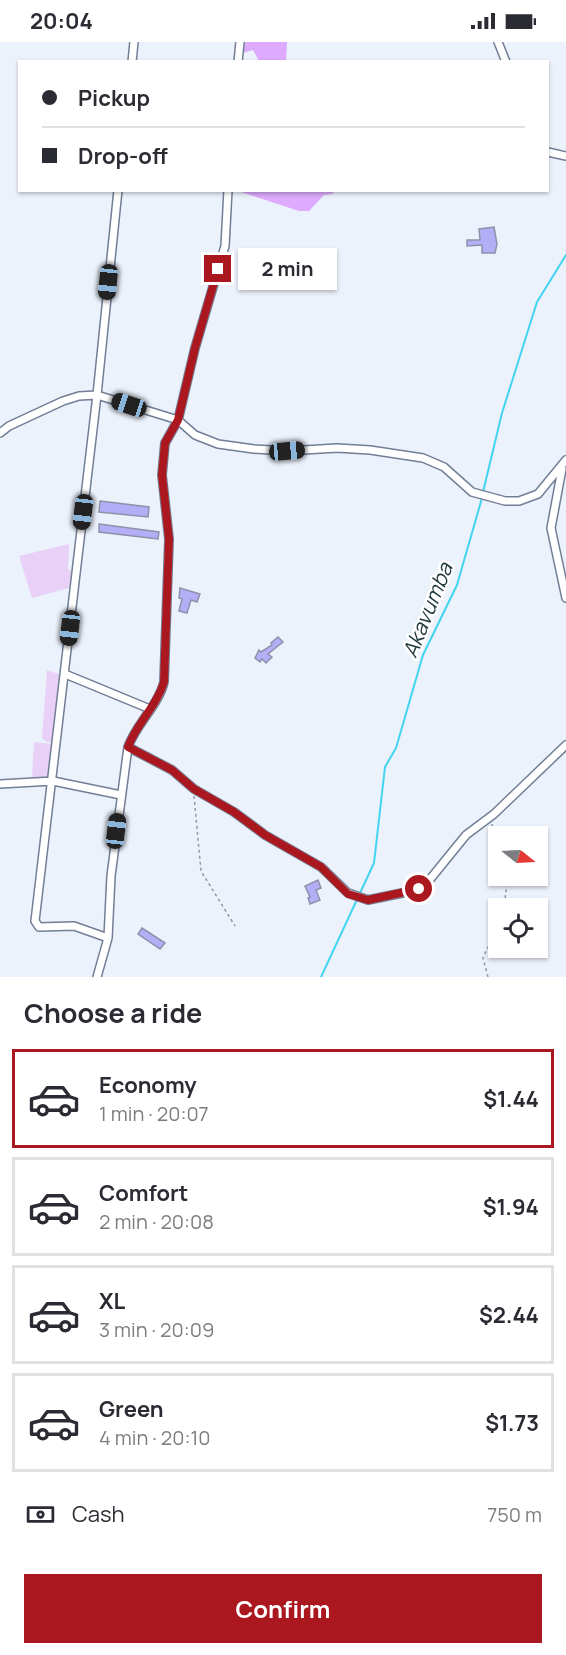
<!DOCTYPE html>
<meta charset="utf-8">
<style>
body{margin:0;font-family:Manrope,sans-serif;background:#f7f7f7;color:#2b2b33;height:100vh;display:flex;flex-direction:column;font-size:22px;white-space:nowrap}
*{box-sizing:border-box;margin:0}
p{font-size:20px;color:#7c7c81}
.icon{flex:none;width:33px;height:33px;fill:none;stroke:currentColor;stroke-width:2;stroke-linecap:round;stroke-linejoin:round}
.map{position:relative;height:935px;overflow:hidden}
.panel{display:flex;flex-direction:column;background:#fff;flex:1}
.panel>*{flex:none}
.top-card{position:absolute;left:18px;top:18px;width:531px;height:132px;border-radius:0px;box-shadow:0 2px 4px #0004;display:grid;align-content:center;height:132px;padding:0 24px;background:#fff}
.needle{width:39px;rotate:108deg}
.controls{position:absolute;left:488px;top:784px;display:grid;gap:12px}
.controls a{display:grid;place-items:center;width:60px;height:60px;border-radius:0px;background:#fff;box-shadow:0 2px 4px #0004;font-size:30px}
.end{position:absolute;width:27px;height:27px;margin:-14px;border:8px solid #aa171e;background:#fff;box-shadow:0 0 0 3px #fff}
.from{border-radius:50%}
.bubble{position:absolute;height:42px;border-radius:0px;background:#fff;box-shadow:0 2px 4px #0004;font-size:20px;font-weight:700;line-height:42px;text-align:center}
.car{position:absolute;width:18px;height:36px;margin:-18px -9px;border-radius:8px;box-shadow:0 0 4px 2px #0007;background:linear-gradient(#222 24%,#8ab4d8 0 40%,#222 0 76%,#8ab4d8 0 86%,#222 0)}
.top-card b{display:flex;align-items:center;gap:21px;height:57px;font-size:22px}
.top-card b+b{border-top:2px solid #e1e1e2}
.top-card i{width:15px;height:15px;background:#2b2b33}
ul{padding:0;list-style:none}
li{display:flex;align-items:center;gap:18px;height:99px;margin:0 12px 9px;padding:0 12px;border:3px solid #e1e1e2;border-radius:0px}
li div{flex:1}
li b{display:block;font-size:22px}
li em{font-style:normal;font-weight:700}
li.on{border-color:#aa171e}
li>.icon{width:54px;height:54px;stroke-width:1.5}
h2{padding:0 24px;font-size:27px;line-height:72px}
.pay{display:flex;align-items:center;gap:15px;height:66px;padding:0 24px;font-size:22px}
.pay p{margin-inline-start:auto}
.primary-button{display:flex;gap:12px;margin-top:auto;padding:12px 24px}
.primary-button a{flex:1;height:69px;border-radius:0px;background:#aa171e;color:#fff;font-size:24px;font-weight:700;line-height:69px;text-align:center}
.status{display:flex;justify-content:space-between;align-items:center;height:42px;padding:0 30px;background:#fff;direction:ltr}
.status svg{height:16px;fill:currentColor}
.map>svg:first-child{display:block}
.green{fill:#e8d0f7}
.forest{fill:#ddaafd}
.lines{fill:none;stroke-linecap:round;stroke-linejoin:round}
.stream{stroke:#42d4f0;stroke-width:2}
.building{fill:#b3aef5;stroke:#9190aa;stroke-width:1.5}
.minor-casing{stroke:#717e95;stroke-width:10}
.path{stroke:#9298a2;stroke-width:1.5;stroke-dasharray:3 3;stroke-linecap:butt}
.minor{stroke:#fff;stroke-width:7}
.route{stroke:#aa171e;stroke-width:8}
.labels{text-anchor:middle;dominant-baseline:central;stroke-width:5;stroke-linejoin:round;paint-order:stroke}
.water-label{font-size:21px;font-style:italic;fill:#223a3f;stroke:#fff}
</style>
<div class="status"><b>20:04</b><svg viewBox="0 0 49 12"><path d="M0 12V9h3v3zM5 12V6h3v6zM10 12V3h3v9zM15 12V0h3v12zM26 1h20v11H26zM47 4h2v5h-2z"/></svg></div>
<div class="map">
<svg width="566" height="935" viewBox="0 0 566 935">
<rect width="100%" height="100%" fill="#ecf2fc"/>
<path class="green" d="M69 502 68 527 73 530 69 546 32 556 19 514Z
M47 628 61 633 53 700H47L42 696Z
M34 700 52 702 53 704 49 735 32 737Z"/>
<path class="forest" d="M245 0H287L286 19H259L253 8 243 11Z
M238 149H334L333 152 324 153 309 169H299Z"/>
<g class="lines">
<path class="stream" d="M483 450 502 371 537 260 566 213
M321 935 374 821 385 725 396 706 423 613 457 543 482 456"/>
</g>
<path class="building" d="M494 185 497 202 495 211H482V203L467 204V198H480L479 187Z
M100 459 149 465 148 475 99 470Z
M99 482 159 490 158 497 99 490Z
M180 546 200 552 197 560 191 558 187 571 179 569 182 557 179 556Z
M278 595 283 600 268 612 272 615 266 621 262 617 260 620 255 616 259 608 261 610 272 603 271 601Z
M318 838 321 846 316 848 320 858 310 862 308 856 310 855 305 844Z
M142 886 165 901 160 907 138 892Z"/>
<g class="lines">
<defs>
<path id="minor" d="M498 0 506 20
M132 20 134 0
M238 20 240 0
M548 110 566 114
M0 391 9 384 63 359 79 354 97 353 178 378 195 393 218 402 254 407 287 409 337 406 370 408 423 416 444 425 472 450 505 459H519L538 452 566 418
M562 427 551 486 566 556
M65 632 150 667
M128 705 172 728 194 747 234 770 265 793 321 825 348 851 368 858 412 849 427 841 466 793 494 772 566 703
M0 742 53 739 121 753
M108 896 74 884 39 885 35 879 97 353 118 148
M97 935 108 896 111 834 128 705C136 682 158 664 164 640L169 497 162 433 165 401 178 378 195 306 225 204 228 148"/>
</defs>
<use href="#minor" class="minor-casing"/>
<path class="path" d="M194 754 201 829 235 884
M492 782 493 790 500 795
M500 867 505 857 508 834
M488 935 483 916C487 904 500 891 492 879L498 872"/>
<use href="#minor" class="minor"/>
</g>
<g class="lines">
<path class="route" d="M218 227 195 306 178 378 165 401 162 433 169 497 164 640C157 664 136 682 128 705L172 728 194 747 234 770 265 793 321 825 348 852 368 858 419 847"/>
</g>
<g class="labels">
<g class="water-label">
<text transform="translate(427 568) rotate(-68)">Akavumba</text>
</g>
</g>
</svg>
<div class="controls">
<a><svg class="needle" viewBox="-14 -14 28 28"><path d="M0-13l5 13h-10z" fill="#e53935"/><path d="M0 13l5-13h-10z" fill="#7c7c81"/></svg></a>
<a><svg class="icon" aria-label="locate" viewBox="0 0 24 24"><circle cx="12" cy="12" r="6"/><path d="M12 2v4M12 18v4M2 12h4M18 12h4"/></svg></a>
</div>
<i class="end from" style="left:419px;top:847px"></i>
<i class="end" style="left:218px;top:227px"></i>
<div class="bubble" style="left:238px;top:206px;width:99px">2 min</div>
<i class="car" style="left:108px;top:240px;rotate:186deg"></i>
<i class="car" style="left:129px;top:363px;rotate:288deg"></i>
<i class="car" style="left:287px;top:409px;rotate:85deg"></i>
<i class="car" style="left:83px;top:470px;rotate:187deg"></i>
<i class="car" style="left:70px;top:586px;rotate:187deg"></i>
<i class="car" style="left:116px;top:789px;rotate:7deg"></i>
<div class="top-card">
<b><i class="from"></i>Pickup</b>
<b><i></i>Drop-off</b>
</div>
</div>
<section class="panel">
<h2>Choose a ride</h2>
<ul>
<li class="on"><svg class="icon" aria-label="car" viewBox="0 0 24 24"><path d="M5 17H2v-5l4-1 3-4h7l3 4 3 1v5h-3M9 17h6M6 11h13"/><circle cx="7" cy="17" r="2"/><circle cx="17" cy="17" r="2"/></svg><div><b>Economy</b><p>1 min · 20:07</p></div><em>$1.44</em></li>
<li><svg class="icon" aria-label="car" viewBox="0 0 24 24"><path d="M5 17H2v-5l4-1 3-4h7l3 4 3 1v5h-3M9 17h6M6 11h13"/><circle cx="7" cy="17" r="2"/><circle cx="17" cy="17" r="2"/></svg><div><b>Comfort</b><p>2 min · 20:08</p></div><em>$1.94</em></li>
<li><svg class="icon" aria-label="car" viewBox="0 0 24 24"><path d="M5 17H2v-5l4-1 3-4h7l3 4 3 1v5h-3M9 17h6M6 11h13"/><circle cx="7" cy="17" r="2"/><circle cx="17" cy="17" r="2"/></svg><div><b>XL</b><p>3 min · 20:09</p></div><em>$2.44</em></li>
<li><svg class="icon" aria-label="car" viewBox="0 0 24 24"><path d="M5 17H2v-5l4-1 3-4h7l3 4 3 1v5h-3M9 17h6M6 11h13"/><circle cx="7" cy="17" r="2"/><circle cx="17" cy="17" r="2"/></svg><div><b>Green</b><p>4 min · 20:10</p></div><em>$1.73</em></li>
</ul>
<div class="pay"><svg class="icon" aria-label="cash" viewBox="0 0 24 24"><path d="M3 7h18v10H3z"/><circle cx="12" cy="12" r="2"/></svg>Cash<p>750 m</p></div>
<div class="primary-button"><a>Confirm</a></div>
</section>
